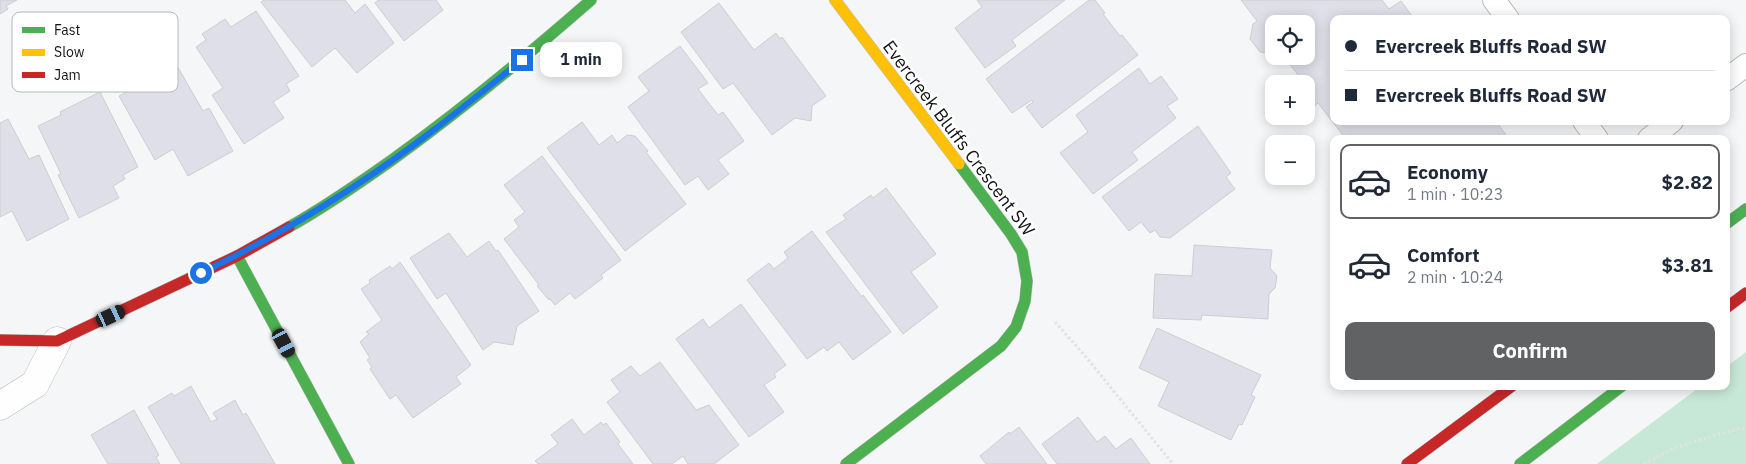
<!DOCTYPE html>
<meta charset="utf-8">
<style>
body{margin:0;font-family:"IBM Plex Sans",sans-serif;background:#f6f6f7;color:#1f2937;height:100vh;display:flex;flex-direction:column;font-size:19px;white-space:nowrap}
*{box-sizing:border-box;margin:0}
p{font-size:16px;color:#747a83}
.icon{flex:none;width:28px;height:28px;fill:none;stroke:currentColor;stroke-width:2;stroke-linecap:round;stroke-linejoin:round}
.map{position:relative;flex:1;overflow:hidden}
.panel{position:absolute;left:1330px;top:135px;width:400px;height:255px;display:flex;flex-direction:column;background:#fff;border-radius:10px;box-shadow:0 2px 12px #0003}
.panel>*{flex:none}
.guide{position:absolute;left:1330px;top:15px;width:400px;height:110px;border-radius:10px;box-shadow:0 2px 12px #0003;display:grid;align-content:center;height:110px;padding:0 15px;background:#fff}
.tools{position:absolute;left:1265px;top:15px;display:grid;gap:10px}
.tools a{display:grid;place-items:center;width:50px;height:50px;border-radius:10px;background:#fff;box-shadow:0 2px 12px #0003;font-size:25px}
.end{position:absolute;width:22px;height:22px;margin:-11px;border:6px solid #1a73e8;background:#fff;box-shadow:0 0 0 2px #fff}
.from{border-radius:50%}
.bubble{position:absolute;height:35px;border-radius:10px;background:#fff;box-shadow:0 2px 12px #0003;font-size:16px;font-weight:700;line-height:35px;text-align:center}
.car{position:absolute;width:15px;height:30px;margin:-15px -8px;border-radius:6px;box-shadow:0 0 4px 1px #0007;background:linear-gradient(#222 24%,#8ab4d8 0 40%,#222 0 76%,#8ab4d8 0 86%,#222 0)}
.guide b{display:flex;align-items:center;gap:18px;height:48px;font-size:19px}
.guide b+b{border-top:1px solid #e0e1e3}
.guide i{width:12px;height:12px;background:#1f2937}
ul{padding:9px 0 0;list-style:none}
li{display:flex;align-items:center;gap:15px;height:75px;margin:0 10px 8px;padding:0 5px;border:2px solid transparent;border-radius:10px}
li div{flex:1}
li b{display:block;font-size:19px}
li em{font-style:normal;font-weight:700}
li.selected{border-color:#616263}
li>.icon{width:45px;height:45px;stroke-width:1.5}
.button{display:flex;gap:10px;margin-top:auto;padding:10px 15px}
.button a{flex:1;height:58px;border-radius:10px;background:#616263;color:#fff;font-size:20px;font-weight:700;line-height:58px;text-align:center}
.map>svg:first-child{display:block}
.green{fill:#c8e8d7}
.building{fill:#dedfe8;stroke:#cdcecf}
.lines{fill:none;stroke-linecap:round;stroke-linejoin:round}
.lane-casing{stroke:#b8b9ba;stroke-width:24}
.street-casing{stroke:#b8b9ba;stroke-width:29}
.fast-casing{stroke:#b8b9ba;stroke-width:12}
.slow-casing{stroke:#b8b9ba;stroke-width:12}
.jam-casing{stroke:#b8b9ba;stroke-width:12}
.path{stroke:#e1e2e3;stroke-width:3;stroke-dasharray:2.5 2.5;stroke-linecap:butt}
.lane{stroke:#fefefe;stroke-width:22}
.street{stroke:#fefefe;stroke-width:28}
.fast{stroke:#4caf50;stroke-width:11}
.slow{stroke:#ffc107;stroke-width:11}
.jam{stroke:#c62828;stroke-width:11}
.route{stroke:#1a73e8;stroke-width:6}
.labels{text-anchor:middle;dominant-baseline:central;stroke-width:5;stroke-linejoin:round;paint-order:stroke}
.street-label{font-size:18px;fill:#121314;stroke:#fff}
.key{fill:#fff;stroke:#b8b8b8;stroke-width:1}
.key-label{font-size:14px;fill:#121314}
</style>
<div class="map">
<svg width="1746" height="464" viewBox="0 0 1746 464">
<rect width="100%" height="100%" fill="#f5f6f7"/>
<path class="green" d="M1746 352V464H1597L1701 386H1726V367Z"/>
<path class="building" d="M0 0H17L6 6 8 9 0 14Z
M264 0H345L355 13 365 4 394 43 357 73 335 48 312 67 261 2Z
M378 0H436L443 10 404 41 375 3Z
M977 0H1065L1012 40 1016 46 985 68 955 28 982 7Z
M1089 0H1095L1105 13 1103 14 1120 36 1122 35 1138 55 1042 128 1026 107 1033 102 1032 100 1012 113 986 79Z
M1241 0H1382L1389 9 1401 1 1414 19H1334V121H1496L1509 139H1346L1318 103 1307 112 1306 110V84H1289L1299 76 1283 56H1306V24H1274V54L1260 52 1250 39 1253 24 1257 21Z
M719 3 754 50 776 33 780 39 782 37 826 96 812 106 811 121 795 118 772 135 733 83 723 89 681 32Z
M256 11 299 76 286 84 290 91 273 102 284 118 244 144 212 95 223 88 196 47 206 40 202 34 225 19 231 27Z
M680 46 708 83 698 89 718 115 723 112 744 141 718 160 729 174 708 190 698 176 685 185 628 107 649 91 638 77Z
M160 63 164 71 176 64 203 111 209 108 233 151 188 176 173 149 155 160 119 96 136 87 131 79Z
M1139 68 1150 84 1161 76 1178 99 1167 106 1176 118 1132 152 1138 160 1093 194 1060 153 1088 132 1076 115Z
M100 92 138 167 123 175 125 179 113 186 119 198 79 218 58 175 61 174 38 126 61 115 60 112Z
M8 119 29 159 39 155 69 219 27 241 12 211 0 217V123Z
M582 122 599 145 612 135 617 143 627 135 635 136 648 151 646 152 686 204 625 251 547 148Z
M1198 126 1231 173 1226 177 1235 189 1170 238 1160 237 1155 230 1150 233 1141 222 1129 231 1102 197Z
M542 156 621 260 601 275 603 278 575 299 570 293 555 305 550 299 549 300 537 286 539 285 504 239 519 227 514 220 525 212 504 185Z
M886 188 936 254 911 272 938 307 903 334 826 232 846 219 843 215 871 195 873 198Z
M812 231 862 297 863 295 891 332 853 360 839 342 827 351 824 347 807 359 747 280 769 263 774 269 788 258 784 252Z
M449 233 467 257 489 241 496 251 498 250 539 311 517 326 513 345 494 342 483 350 446 293 437 299 410 258Z
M1194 245 1272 250 1270 268 1277 276 1275 288 1269 294 1268 319 1202 315 1201 320 1153 318 1155 274 1192 276Z
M400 262 471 365 456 377 461 384 413 418 396 395 390 399 370 369 372 367 367 360 370 358 360 342 369 334 366 332 382 320 361 289 370 283 369 280 390 266 392 269Z
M741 304 786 365 774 374 776 377 764 385 784 412 749 437 676 339 703 319 709 328Z
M1157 328 1261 375 1251 395 1255 397 1242 425 1239 424 1231 440 1158 406 1169 382 1139 368Z
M660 362 696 410 709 405 739 445 714 464H688L683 456 672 464H653L607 402 620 392 611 380 631 366 640 376Z
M191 386 211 422 217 419 213 413 235 400 243 415 246 413 275 464H181L148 407 172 393 174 396Z
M134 410 159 455 156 457 160 464H108L91 435Z
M1078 417 1097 442 1105 436 1116 449 1131 438 1150 464H1057L1042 444Z
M572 419 584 435 601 422 603 425 606 423 620 442 618 444 633 464H538L535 461 558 444 551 435Z
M1019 427 1047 464H986L980 456 1009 432 1010 434Z"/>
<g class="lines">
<defs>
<path id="lane" d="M1494 0 1508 19
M1726 80 1746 65
M1584 121 1597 139
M1649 139 1672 121"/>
<path id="street" d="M0 406 35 384 57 341"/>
<path id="fast" d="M1726 224 1746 209
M289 227C325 207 358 184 392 160 461 110 527 56 591 0
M237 256 349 464
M846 464 1001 346 1016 327 1025 301 1027 281 1022 252 1011 234 959 164
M1520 464 1622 386"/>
<path id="slow" d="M835 0 959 164"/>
<path id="jam" d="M1726 308 1746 293
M0 340 57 341 237 256 289 227
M1407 464 1512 386"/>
</defs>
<use href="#lane" class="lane-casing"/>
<use href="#street" class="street-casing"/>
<use href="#fast" class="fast-casing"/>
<use href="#slow" class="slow-casing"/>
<use href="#jam" class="jam-casing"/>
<path class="path" d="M1055 322 1086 357 1173 464
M1644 464 1676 447 1741 428 1746 429"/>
<use href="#lane" class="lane"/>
<use href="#street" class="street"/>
<use href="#fast" class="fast"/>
<use href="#slow" class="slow"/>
<use href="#jam" class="jam"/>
</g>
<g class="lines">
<path class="route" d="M201 273C284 233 362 185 435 129 464 107 493 83 522 60"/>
</g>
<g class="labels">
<g class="street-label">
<text transform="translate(959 138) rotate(53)">Evercreek Bluffs Crescent SW</text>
</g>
</g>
<rect x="12" y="12" width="166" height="80" rx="8" class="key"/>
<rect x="22" y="27" width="23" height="6" fill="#4caf50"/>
<rect x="22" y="49" width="23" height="7" fill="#ffc107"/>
<rect x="22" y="72" width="23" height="6" fill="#c62828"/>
<g class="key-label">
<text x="54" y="35">Fast</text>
<text x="54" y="57">Slow</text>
<text x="54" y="80">Jam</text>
</g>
</svg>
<div class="tools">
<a><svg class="icon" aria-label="locate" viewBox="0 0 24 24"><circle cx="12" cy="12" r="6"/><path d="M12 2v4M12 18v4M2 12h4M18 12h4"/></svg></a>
<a>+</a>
<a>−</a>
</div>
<i class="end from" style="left:201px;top:273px"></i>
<i class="end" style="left:522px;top:60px"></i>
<div class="bubble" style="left:540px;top:42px;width:82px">1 min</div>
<i class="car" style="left:111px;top:316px;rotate:65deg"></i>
<i class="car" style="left:284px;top:343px;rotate:152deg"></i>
<div class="guide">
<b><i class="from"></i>Evercreek Bluffs Road SW</b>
<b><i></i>Evercreek Bluffs Road SW</b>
</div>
<section class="panel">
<ul>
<li class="selected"><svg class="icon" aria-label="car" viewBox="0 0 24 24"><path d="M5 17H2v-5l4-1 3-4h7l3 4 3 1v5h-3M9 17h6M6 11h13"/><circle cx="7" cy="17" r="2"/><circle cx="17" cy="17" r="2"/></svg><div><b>Economy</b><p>1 min · 10:23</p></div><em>$2.82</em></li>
<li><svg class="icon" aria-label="car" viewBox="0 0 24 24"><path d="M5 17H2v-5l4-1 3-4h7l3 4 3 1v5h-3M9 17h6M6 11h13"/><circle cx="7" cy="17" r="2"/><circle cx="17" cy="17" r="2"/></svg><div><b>Comfort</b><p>2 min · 10:24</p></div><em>$3.81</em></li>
</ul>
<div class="button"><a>Confirm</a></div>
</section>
</div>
